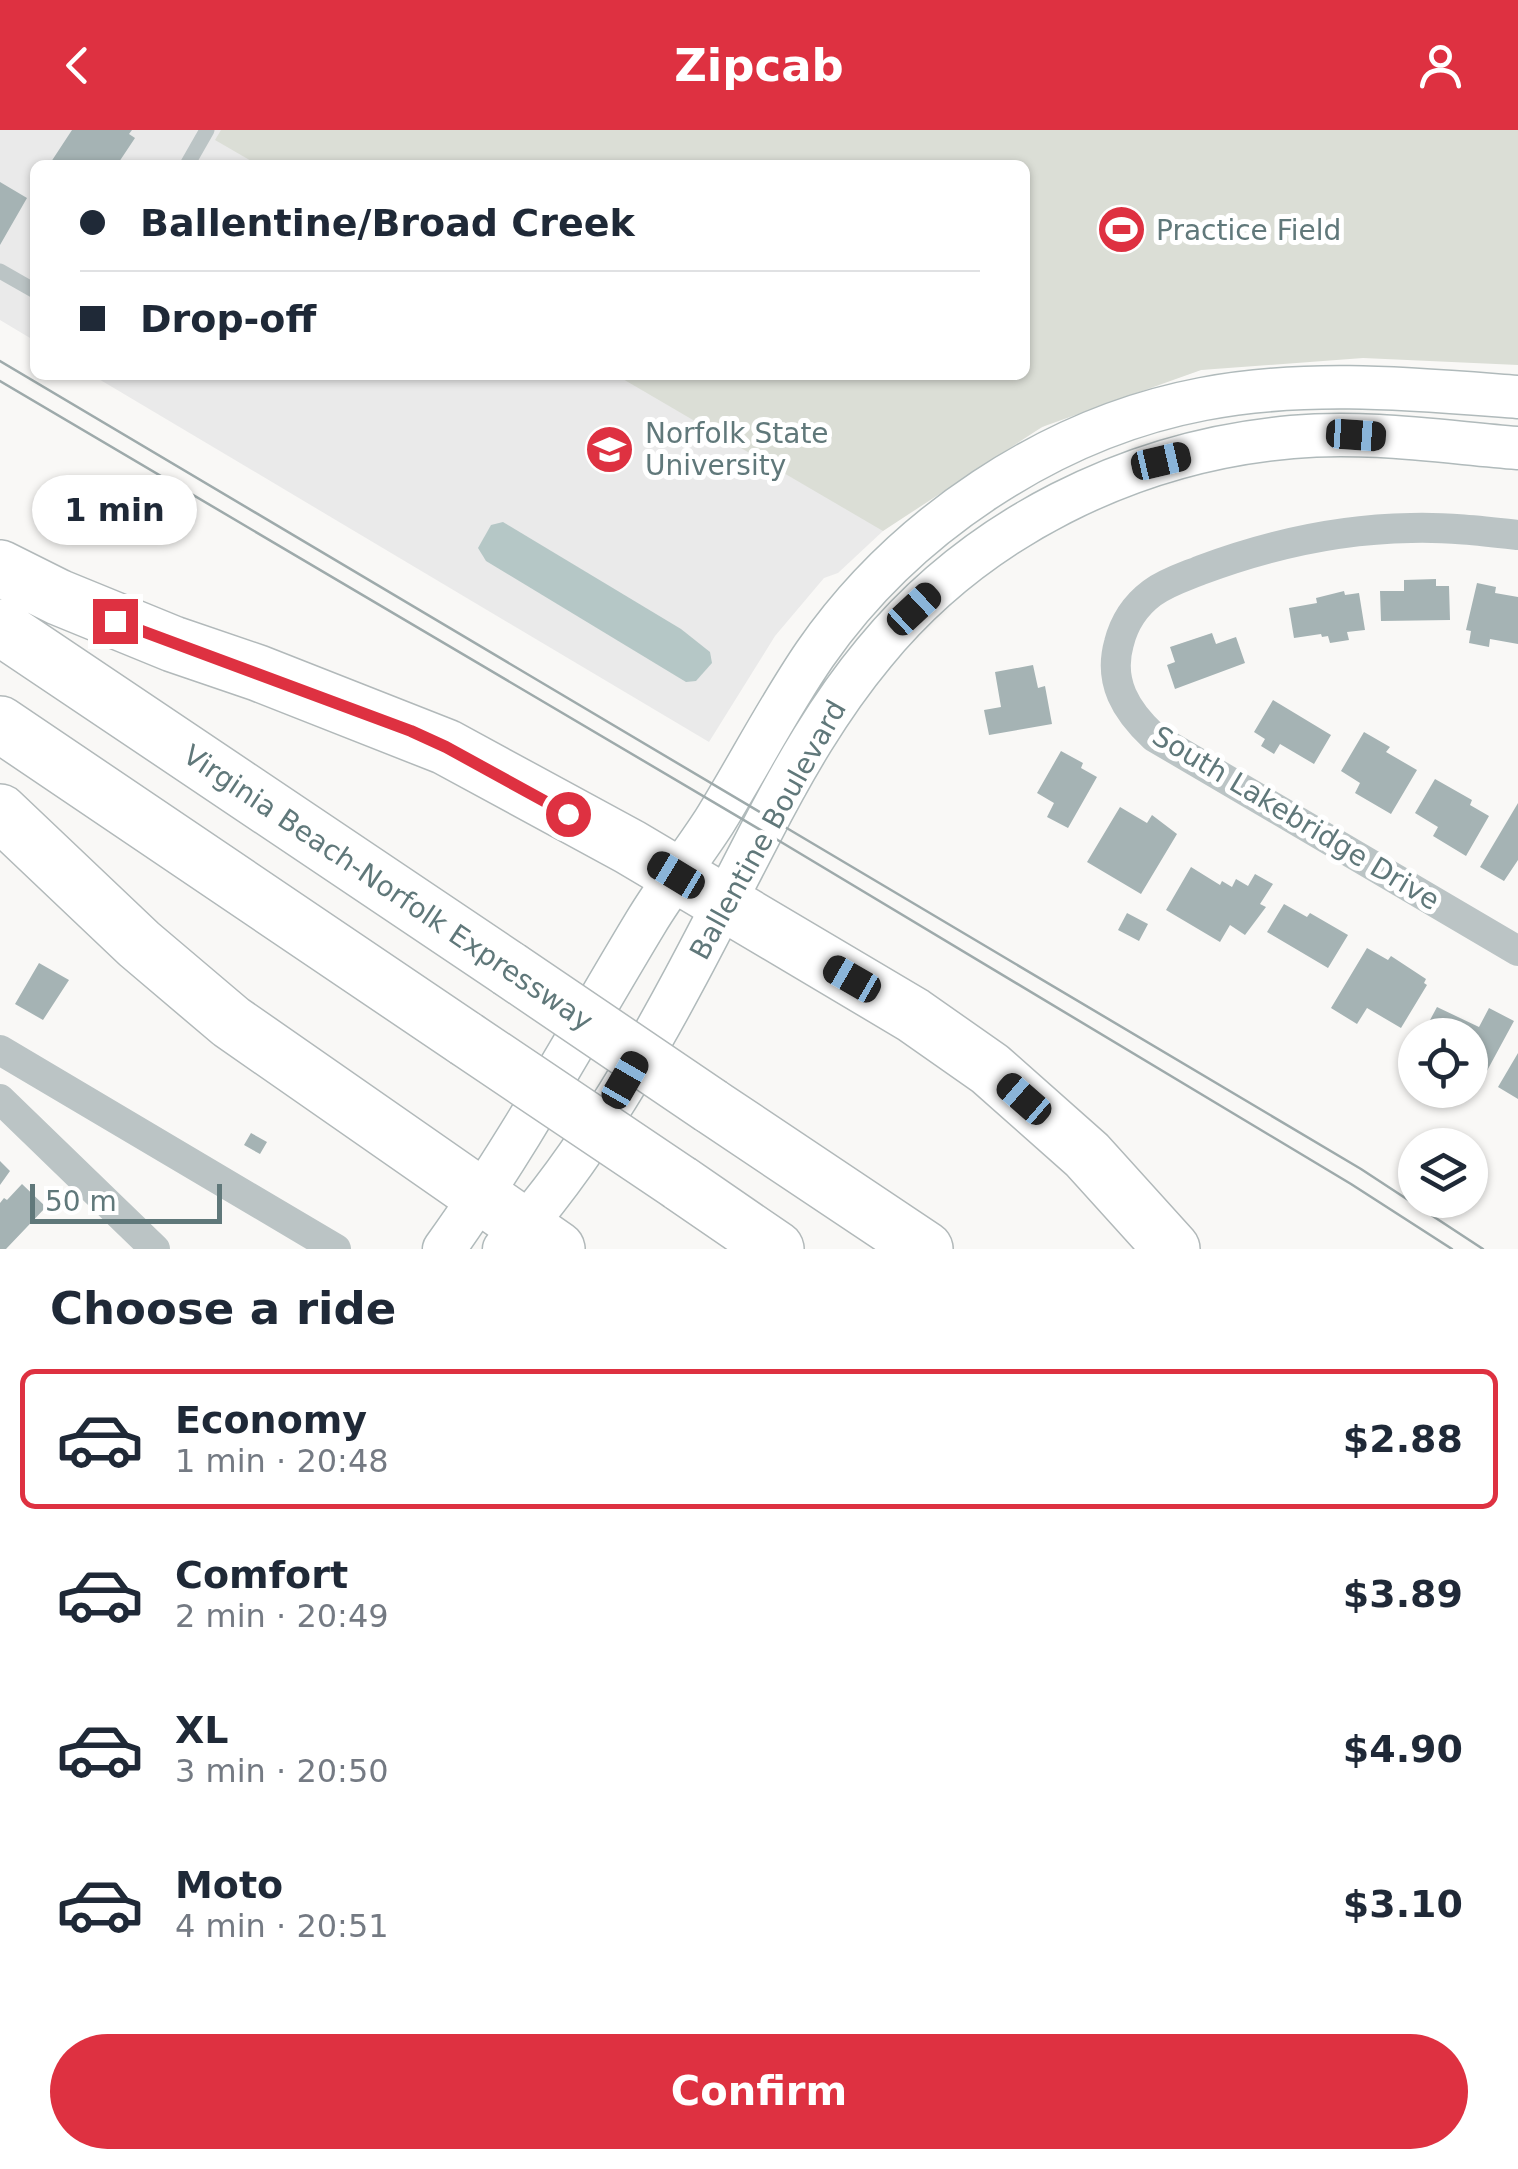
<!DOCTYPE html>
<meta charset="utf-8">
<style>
body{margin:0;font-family:"DejaVu Sans",sans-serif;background:#f6f6f7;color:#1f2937;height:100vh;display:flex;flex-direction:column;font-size:38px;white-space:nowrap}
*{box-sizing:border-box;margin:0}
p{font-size:32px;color:#747a83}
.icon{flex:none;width:55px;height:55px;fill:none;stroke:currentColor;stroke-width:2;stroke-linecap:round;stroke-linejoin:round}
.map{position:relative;height:1119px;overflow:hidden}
.side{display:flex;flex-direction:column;background:#fff;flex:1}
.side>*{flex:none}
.guide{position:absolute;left:30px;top:30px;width:1000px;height:220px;border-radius:15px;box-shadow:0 2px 8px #0004;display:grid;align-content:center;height:220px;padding:0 50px;background:#fff}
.controls{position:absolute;left:1398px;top:888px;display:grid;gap:20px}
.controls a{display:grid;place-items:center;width:90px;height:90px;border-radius:50%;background:#fff;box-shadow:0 2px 8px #0004;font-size:50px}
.scale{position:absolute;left:30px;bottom:25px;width:192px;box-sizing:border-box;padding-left:10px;border:5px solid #60787a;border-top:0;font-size:28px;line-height:35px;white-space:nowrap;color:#60787a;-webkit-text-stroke:8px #fff;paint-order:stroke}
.end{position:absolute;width:45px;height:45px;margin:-22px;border:12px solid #de3141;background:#fff;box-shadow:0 0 0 5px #fff}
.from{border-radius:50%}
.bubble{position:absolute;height:70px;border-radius:35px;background:#fff;box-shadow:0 2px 8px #0004;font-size:32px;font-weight:800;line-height:70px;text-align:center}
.car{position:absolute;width:30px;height:60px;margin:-30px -15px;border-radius:12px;box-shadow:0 0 8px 2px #0007;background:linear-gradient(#222 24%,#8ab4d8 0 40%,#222 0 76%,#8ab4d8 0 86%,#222 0)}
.guide b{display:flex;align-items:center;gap:35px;height:95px;font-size:38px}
.guide b+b{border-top:2px solid #e0e1e3}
.guide i{width:25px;height:25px;background:#1f2937}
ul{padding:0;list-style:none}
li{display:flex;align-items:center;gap:30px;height:140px;margin:0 20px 15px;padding:0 30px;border:5px solid transparent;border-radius:15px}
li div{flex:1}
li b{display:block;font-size:38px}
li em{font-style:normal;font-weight:800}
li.active{border-color:#de3141}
li>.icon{width:90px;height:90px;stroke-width:1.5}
h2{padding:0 50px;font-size:45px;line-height:120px}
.cta{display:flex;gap:20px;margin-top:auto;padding:20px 50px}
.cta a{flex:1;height:115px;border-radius:60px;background:#de3141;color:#fff;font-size:40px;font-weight:800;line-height:115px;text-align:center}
header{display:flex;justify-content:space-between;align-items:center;height:130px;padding:0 50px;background:#de3141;color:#fff;font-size:45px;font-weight:800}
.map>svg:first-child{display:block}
.built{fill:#eaeaea}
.green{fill:#dbded6}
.water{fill:#b5c7c6}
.building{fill:#a5b3b4}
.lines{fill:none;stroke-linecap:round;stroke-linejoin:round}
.secondary-casing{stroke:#b0babb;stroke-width:45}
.highway-casing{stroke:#b2b9ba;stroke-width:58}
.lane{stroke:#bbc4c5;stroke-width:15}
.street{stroke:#bbc4c5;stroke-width:30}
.secondary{stroke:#fff;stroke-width:42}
.highway{stroke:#fff;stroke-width:55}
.tram{stroke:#9eaaab;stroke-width:2.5}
.highway-bridge-casing{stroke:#b2b9ba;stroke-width:58;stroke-linecap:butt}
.highway-bridge{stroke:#fff;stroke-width:55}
.route{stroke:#de3141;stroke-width:12}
.labels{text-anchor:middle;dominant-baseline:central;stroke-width:10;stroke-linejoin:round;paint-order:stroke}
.poi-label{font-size:28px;fill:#60787a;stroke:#fff;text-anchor:start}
.street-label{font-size:28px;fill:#60787a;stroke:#fff}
</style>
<header><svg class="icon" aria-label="back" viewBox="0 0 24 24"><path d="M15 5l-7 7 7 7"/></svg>Zipcab<svg class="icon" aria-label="person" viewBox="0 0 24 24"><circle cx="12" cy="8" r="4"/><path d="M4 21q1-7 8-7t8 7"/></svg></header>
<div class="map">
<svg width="1518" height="1119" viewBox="0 0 1518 1119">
<rect width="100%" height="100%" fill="#f9f8f6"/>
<path class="built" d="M0 0H1518L1367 225 1292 227 1201 240 1061 287 964 340 883 401 838 443 824 448 775 506 709 612 92 245H1025V35H35V211L0 190Z"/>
<path class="green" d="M221 0H1518V235L1363 228 1201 240 1042 297 883 401 616 245H1025V35H258L215 10Z"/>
<path class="water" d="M503 392 681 499 710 522 712 533 696 551 686 552 486 431 478 418 491 395Z"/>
<path class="building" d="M72 0H132L129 4 135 8 117 35H49Z
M0 52 27 68 0 115Z
M1436 449V456H1449L1450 490 1381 491 1380 461H1404V450Z
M1477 453 1496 457 1495 463 1518 467V514L1490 509 1489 517 1469 513 1471 501 1466 500Z
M1344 461 1345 465 1359 463 1365 500 1347 502 1349 510 1330 513 1328 506 1322 507 1321 504 1294 508 1289 478 1317 473 1316 468Z
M1212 503 1216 514 1236 507 1245 533 1175 559 1167 535 1175 532 1170 517Z
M1033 535 1038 558 1045 556 1052 594 989 605 984 580 1001 577 995 542Z
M1273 570 1331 605 1314 634 1280 614 1274 624 1261 616 1265 609 1254 602Z
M1364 602 1390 617 1386 622 1417 640 1391 684 1355 663 1360 653 1341 641Z
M1061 621 1083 633 1081 638 1097 647 1068 698 1047 687 1054 673 1037 663Z
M1435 649 1472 670 1470 675 1489 686 1466 726 1433 706 1438 697 1415 683Z
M1518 673V730L1504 751 1480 737Z
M1120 677 1147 693 1152 685 1177 704 1141 764 1087 732Z
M1191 737 1220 755 1222 751 1232 757 1236 749 1248 756 1255 744 1273 754 1260 774 1266 777 1245 805 1230 795 1220 812 1166 780Z
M1284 774 1307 787 1310 783 1348 805 1328 838 1267 802Z
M1127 783 1148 794 1139 811 1118 800Z
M1367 818 1388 830 1391 826 1426 849 1424 853 1427 855 1401 898 1367 878 1357 894 1331 878Z
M39 833 69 850 43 890 15 874Z
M1437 877 1479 897 1489 878 1514 891 1482 950 1470 944V905H1422Z
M1518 923V969L1498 957Z
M251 1003 267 1012 260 1024 244 1015Z
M0 1031 10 1041 0 1055Z
M22 1054 46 1077 6 1119H0V1073L4 1068 7 1070Z"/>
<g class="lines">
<defs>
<path id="secondary" d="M444 1119C519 1015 580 901 646 792 667 757 692 726 714 692 748 637 778 578 815 524 903 397 1050 298 1203 269 1308 249 1412 259 1518 267
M504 1119C613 1000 687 844 761 702 793 640 829 577 874 523 976 398 1131 321 1292 307 1367 300 1443 312 1518 318"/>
<path id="highway" d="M0 438 58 467 173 514 258 543 446 617 630 717 913 885 990 939 1087 1025 1172 1119
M0 497 509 839
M0 594 466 909
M0 682 139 814 231 892 557 1119
M711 976 925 1119
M680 1053 776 1119"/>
</defs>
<use href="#secondary" class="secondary-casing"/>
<use href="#highway" class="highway-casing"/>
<path class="lane" d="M187 35 207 0
M0 141 35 161"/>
<path class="street" d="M1518 405C1482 401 1447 397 1411 398 1339 399 1268 415 1201 440 1184 447 1167 452 1152 463 1136 475 1124 493 1119 513 1108 552 1126 581 1154 607L1518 821
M0 920 336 1119
M0 969 155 1119"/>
<use href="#secondary" class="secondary"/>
<use href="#highway" class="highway"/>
<path class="tram" d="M0 231 1361 1039 1483 1119
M0 251 781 712 1351 1054 1452 1119"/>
<defs>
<path id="highway-bridge" d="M509 839 711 976
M466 909 680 1053"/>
</defs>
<use href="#highway-bridge" class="highway-bridge-casing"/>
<use href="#highway-bridge" class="highway-bridge"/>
</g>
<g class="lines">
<path class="route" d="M115 491 411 601 446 617 568 684"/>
</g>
<defs>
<symbol id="stadium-disc" viewBox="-11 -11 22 22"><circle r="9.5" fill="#de3141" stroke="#fff"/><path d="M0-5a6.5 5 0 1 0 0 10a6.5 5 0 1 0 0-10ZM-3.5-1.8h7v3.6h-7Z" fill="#fff"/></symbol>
<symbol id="university-disc" viewBox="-11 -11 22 22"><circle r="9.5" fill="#de3141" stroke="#fff"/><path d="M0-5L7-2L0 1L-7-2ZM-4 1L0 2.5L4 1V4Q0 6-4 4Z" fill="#fff"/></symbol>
</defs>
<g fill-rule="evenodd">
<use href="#stadium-disc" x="1094" y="72" width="55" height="55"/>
<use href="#university-disc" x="582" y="292" width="55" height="55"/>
</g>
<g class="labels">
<g class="poi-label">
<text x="1156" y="100">Practice Field</text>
<text x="645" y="303">Norfolk State<tspan x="645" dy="32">University</tspan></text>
</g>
<g class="street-label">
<text transform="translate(1296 688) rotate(31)">South Lakebridge Drive</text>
<text transform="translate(768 700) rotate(-61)">Ballentine Boulevard</text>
<text transform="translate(388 758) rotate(34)">Virginia Beach-Norfolk Expressway</text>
</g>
</g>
</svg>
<div class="controls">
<a><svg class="icon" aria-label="locate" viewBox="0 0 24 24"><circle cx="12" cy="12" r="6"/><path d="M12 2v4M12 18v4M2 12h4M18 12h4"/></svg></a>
<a><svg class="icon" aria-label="layers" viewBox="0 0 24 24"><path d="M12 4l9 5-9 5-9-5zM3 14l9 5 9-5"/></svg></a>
</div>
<div class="scale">50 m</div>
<i class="end from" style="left:568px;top:684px"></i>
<i class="end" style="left:115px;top:491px"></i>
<div class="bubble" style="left:32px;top:345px;width:165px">1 min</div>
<i class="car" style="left:1356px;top:305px;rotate:94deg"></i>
<i class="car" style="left:1161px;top:331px;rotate:77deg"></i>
<i class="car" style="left:914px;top:479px;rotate:47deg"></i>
<i class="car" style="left:676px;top:745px;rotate:301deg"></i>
<i class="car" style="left:852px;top:849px;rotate:300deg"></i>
<i class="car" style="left:625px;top:950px;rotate:30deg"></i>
<i class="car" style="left:1024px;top:969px;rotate:311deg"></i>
<div class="guide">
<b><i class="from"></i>Ballentine/Broad Creek</b>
<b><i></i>Drop-off</b>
</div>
</div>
<section class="side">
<h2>Choose a ride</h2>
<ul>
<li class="active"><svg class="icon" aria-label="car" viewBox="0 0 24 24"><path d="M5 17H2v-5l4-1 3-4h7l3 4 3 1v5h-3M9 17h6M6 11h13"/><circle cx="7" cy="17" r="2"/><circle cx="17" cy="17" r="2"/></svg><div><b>Economy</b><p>1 min · 20:48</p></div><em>$2.88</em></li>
<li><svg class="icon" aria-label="car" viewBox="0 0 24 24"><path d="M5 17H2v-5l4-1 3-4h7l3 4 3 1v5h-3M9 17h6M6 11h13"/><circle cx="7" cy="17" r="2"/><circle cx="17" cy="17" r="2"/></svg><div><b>Comfort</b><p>2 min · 20:49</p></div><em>$3.89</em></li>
<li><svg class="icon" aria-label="car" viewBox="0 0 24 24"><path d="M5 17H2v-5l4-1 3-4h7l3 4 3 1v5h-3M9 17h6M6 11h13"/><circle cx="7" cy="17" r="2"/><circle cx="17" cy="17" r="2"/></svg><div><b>XL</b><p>3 min · 20:50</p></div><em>$4.90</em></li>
<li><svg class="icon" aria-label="car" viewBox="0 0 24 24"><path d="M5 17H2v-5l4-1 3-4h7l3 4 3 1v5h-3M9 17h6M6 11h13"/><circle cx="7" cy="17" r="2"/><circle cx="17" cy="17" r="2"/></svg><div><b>Moto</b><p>4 min · 20:51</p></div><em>$3.10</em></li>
</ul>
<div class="cta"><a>Confirm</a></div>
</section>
